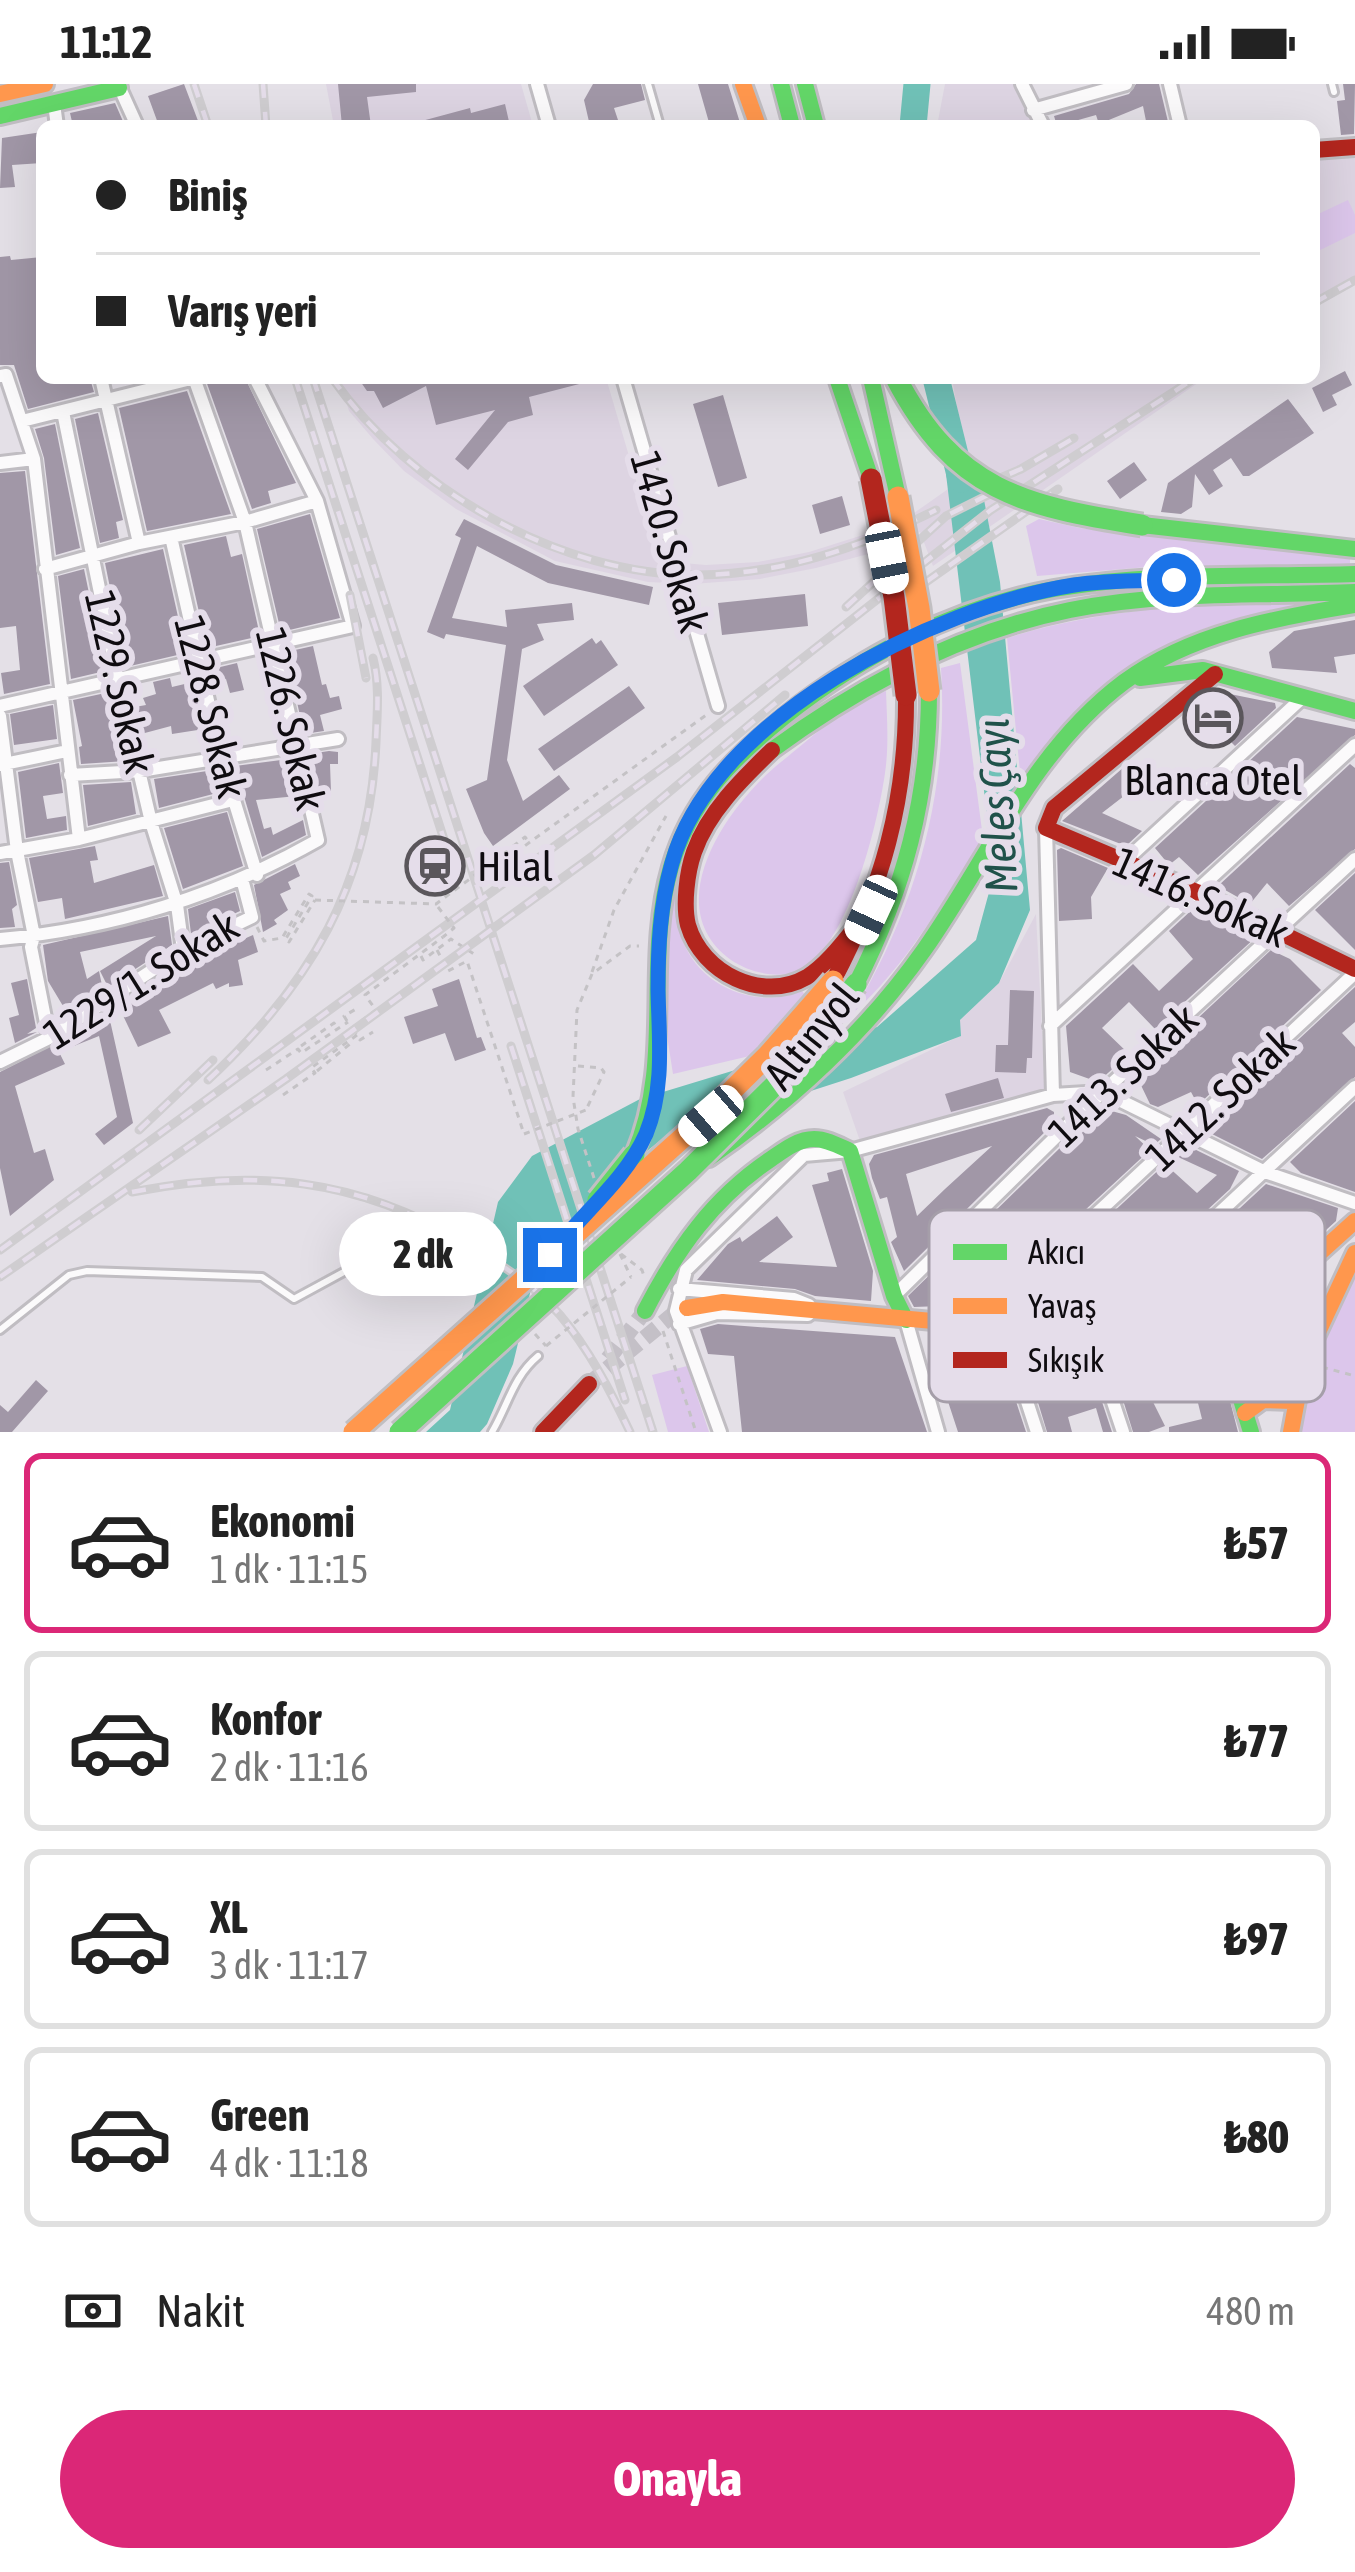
<!DOCTYPE html>
<html lang="tr">
<meta charset="utf-8">
<style>
body{margin:0;font-family:"Asap Condensed",sans-serif;background:#f6f6f6;color:#222;height:100vh;display:flex;flex-direction:column;font-size:45px;white-space:nowrap}
*{box-sizing:border-box;margin:0}
p{font-size:39px;color:#767676}
.icon{flex:none;width:66px;height:66px;fill:none;stroke:currentColor;stroke-width:2;stroke-linecap:round;stroke-linejoin:round}
.map{position:relative;height:1348px;overflow:hidden}
.drawer{display:flex;flex-direction:column;background:#fff;flex:1}
.drawer>*{flex:none}
.hud{position:absolute;left:36px;top:36px;width:1284px;height:264px;border-radius:18px;box-shadow:0 12px 48px #0002;display:grid;align-content:center;height:264px;padding:0 60px;background:#fff}
.end{position:absolute;width:54px;height:54px;margin:-27px;border:15px solid #1a73e8;background:#fff;box-shadow:0 0 0 6px #fff}
.from{border-radius:50%}
.bubble{position:absolute;height:84px;border-radius:42px;background:#fff;box-shadow:0 12px 48px #0002;font-size:39px;font-weight:800;line-height:84px;text-align:center}
.car{position:absolute;width:36px;height:72px;margin:-36px -18px;border-radius:15px;box-shadow:0 0 9px 3px #0007;background:linear-gradient(#fff 24%,#345 0 40%,#fff 0 76%,#345 0 86%,#fff 0)}
.hud b{display:flex;align-items:center;gap:42px;height:114px;font-size:45px}
.hud b+b{border-top:3px solid #e0e0e0}
.hud i{width:30px;height:30px;background:#222}
ul{padding:21px 0 0;list-style:none}
li{display:flex;align-items:center;gap:36px;height:180px;margin:0 24px 18px;padding:0 36px;border:6px solid #e0e0e0;border-radius:18px}
li div{flex:1}
li b{display:block;font-size:45px}
li em{font-style:normal;font-weight:800}
li.active{border-color:#db2777}
li>.icon{width:108px;height:108px;stroke-width:1.5}
.pay{display:flex;align-items:center;gap:30px;height:132px;padding:0 60px;font-size:45px}
.pay p{margin-inline-start:auto}
.button{display:flex;gap:24px;margin-top:auto;padding:24px 60px}
.button a{flex:1;height:138px;border-radius:72px;background:#db2777;color:#fff;font-size:48px;font-weight:800;line-height:138px;text-align:center}
.status{display:flex;justify-content:space-between;align-items:center;height:84px;padding:0 60px;background:#fff;direction:ltr}
.status svg{height:33px;fill:currentColor}
.map>svg:first-child{display:block}
.built{fill:#ddd4e2}
.green{fill:#dcc6eb}
.water{fill:#70c1b7}
.lines{fill:none;stroke-linecap:round;stroke-linejoin:round}
.river{stroke:#70c1b7;stroke-width:27}
.building{fill:#a197a7;fill-rule:evenodd}
.secondary-tunnel{stroke:#c4c0c7;stroke-width:16;stroke-dasharray:16 8;stroke-linecap:butt}
.lane-casing{stroke:#c0bdc2;stroke-width:12}
.street-casing{stroke:#c0bdc2;stroke-width:18}
.fast-casing{stroke:#c0bdc2;stroke-width:22}
.slow-casing{stroke:#c0bdc2;stroke-width:22}
.jam-casing{stroke:#c0bdc2;stroke-width:22}
.path{stroke:#c4c2c5;stroke-width:3;stroke-dasharray:6 6;stroke-linecap:butt}
.lane{stroke:#fbfafb;stroke-width:6}
.street{stroke:#fbfafb;stroke-width:12}
.fast{stroke:#63d668;stroke-width:16}
.slow{stroke:#ff974d;stroke-width:16}
.jam{stroke:#b3261e;stroke-width:16}
.rail-casing{stroke:#cfcdd0;stroke-width:9}
.rail{stroke:#e5ddea;stroke-width:4.5;stroke-dasharray:14;stroke-linecap:butt}
.fast-bridge-casing{stroke:#c1bfc2;stroke-width:27;stroke-linecap:butt}
.slow-bridge-casing{stroke:#c1bfc2;stroke-width:27;stroke-linecap:butt}
.jam-bridge-casing{stroke:#c1bfc2;stroke-width:27;stroke-linecap:butt}
.path-bridge{stroke:#c4c2c5;stroke-width:3;stroke-dasharray:6 6;stroke-linecap:butt}
.fast-bridge{stroke:#63d668;stroke-width:21}
.slow-bridge{stroke:#ff974d;stroke-width:21}
.jam-bridge{stroke:#b3261e;stroke-width:21}
.route{stroke:#1a73e8;stroke-width:15}
.labels{text-anchor:middle;dominant-baseline:central;stroke-width:12;stroke-linejoin:round;paint-order:stroke}
.street-label{font-size:42px;fill:#0f0c10;stroke:#e5ddea}
.poi-label{font-size:42px;fill:#0f0c10;stroke:#e5ddea}
.water-label{font-size:45px;font-style:italic;fill:#20524a;stroke:#e5ddea}
.key{fill:#e5ddea;stroke:#a59ea9;stroke-width:3}
.key-label{font-size:33px;fill:#0f0c10}
</style>
<div class="status"><b>11:12</b><svg viewBox="0 0 49 12"><path d="M0 12V9h3v3zM5 12V6h3v6zM10 12V3h3v9zM15 12V0h3v12zM26 1h20v11H26zM47 4h2v5h-2z"/></svg></div>
<div class="map">
<svg width="1355" height="1348" viewBox="0 0 1355 1348">
<rect width="100%" height="100%" fill="#e4e0e7"/>
<path class="built" d="M326 0H521L533 42H334Z
M945 0H1016L1036 42H937Z
M1355 69V201L1314 224V72Z
M339 294H606L660 477 706 481 758 478 809 468 863 451 914 429 978 384 964 365 952 294H1205L933 482 920 448 868 470 816 484 760 495 692 500 648 498 555 477 456 425 404 387 374 356 349 327Z
M1036 830 1045 1006 860 1057 843 1008 960 952V936L999 899Z"/>
<path class="green" d="M1348 116 1355 131V149L1314 169V132Z
M1039 435 1080 444 1350 475V480L1148 483 1037 492 1026 442Z
M1299 514 1300 522C1168 540 1096 592 1021 699L1007 554C1102 524 1200 521 1299 514Z
M960 579 983 754C944 816 907 881 852 930 916 824 949 709 941 584Z
M886 607C887 635 889 662 885 689 878 739 846 875 792 889 772 894 747 887 731 876 656 822 729 719 781 678 815 651 843 622 886 607Z
M675 799 679 800C678 819 676 838 683 857 700 903 757 926 802 907L807 913 754 971 673 990 668 958 667 871Z
M1355 1174V1348H1297L1298 1313Z
M687 1282 709 1348H668L652 1291Z"/>
<path class="water" d="M978 385 1000 498 1030 826 999 899 960 936 961 952 851 994 662 1055 595 1109 538 1176 513 1280 487 1340 480 1348H426L450 1326 498 1118 532 1072 640 1015 877 943 976 856 994 790 946 390Z"/>
<g class="lines">
<path class="river" d="M913 42 917 0
M936 294 961 395"/>
</g>
<path class="building" d="M184 0 200 42H159L148 12Z
M338 0H416V8L367 13 371 42H342Z
M593 0H641L645 16 614 24 620 42H590L584 16Z
M698 0H728L741 42H710Z
M1136 0H1159L1169 42H1147L1143 22 1099 40 1096 31 1057 42 1054 32 1129 10Z
M1343 0H1355L1354 50 1341 51 1337 17 1345 16Z
M115 19 125 42H73L70 29Z
M505 20 510 42H418V38L470 24 471 29Z
M42 48V79L12 81 15 103 0 104 2 54Z
M10 172 11 176 42 173V294L91 298 94 308 28 325 14 281H0V173Z
M1345 287 1352 301 1332 311 1337 321 1323 328 1312 304Z
M205 294H245L296 399 268 407 271 419 252 425Z
M358 294H586L587 298 529 313 533 331 508 338 468 386 455 375 495 326 436 341 426 302 383 324 374 307H367Z
M187 307 231 430 147 447 119 324Z
M723 311 747 394 718 403 693 320Z
M1288 315 1314 349 1249 392H1243L1231 374 1213 386 1223 402 1209 411 1195 390 1192 423 1181 430 1161 428 1168 399Z
M98 329 123 436 116 438 119 454 100 459 75 335Z
M55 340 80 464 56 471 44 374 35 345Z
M1134 378 1147 396 1120 415 1107 397Z
M25 387 50 600 4 610 1 589 20 586 16 542 0 544V389Z
M842 412 850 441 820 450 812 421Z
M310 430 340 534 281 548 257 445Z
M464 435 556 481 653 503 649 521 548 499 477 462 452 534 507 543 505 526 572 519 574 536 537 540 544 556 522 565 507 676 523 717 559 691 570 705 493 762 484 749 466 705 487 696 506 561 446 550 444 555 427 548 461 454 455 451Z
M226 452 231 473 242 470 260 552 207 564 184 461Z
M163 465 186 569 126 583 105 479Z
M84 485 105 587 71 595 58 492Z
M805 510 808 542 722 551 718 519Z
M1355 536V570L1334 573 1337 589 1272 584 1269 568 1294 547Z
M592 554 596 560 601 556 618 581 544 632 523 602Z
M313 562 322 601 326 600 330 614 339 612 342 625 320 631 324 647 304 650 286 568Z
M237 579 244 606 230 609 226 595 214 598 212 585Z
M170 594 172 603 193 598 204 645 172 650 171 642 141 650 135 623 146 621 143 614 156 610 153 598Z
M629 602 645 624 554 687 538 665Z
M110 608 126 677 81 680 79 663 82 662 73 616Z
M1225 609 1275 619 1276 624 1235 662 1218 645 1208 655 1192 637Z
M53 621 57 655 14 661 10 630Z
M1297 633 1355 645V651L1198 791 1179 773 1169 781 1155 764Z
M329 667 338 668V680H330L331 708 318 709 309 670Z
M289 675 297 712 256 716 264 745 271 743 273 751 303 736 306 751 262 773 235 682Z
M1132 676 1144 691 1139 695 1142 698 1102 729 1142 747 1126 762 1062 737Z
M59 679 63 709 43 712 47 735 66 732 67 746 26 754 18 688Z
M1350 680 1355 684V765L1289 822 1267 799 1250 820 1218 802Z
M214 686 221 708 159 724 154 695Z
M131 698 136 730 88 742 83 701Z
M227 728 243 782 183 805 164 744Z
M95 762 98 776 90 777 94 799 154 781 163 812 65 835 62 814 38 818 29 774Z
M1061 764 1108 784 1091 813 1092 835 1059 837 1057 766Z
M9 778 17 821 12 825 15 843 0 844V779Z
M295 780 300 792 288 798 291 805 280 810 288 826 274 836 277 840 263 848 254 801Z
M1355 789V866L1315 826Z
M235 808 240 827 191 850 188 825Z
M1196 822 1256 853 1155 945 1129 918 1102 944 1129 970 1098 998 1070 988 1066 942 1133 880 1159 907 1193 875 1169 847Z
M168 832 172 861 108 903 100 887 156 852 80 868 87 895 99 887 103 906 66 927 48 897 43 861Z
M253 851 258 868 238 876 243 901 229 903V899L216 905 213 899 159 926 171 949 138 963 118 921 139 908 191 885 190 881 202 873Z
M1271 866 1290 875 1321 906 1198 1021 1191 1008 1158 1023 1150 1020 1137 993 1175 968 1169 961Z
M27 895 36 944 27 950 37 948 15 959 9 934 19 931 11 899Z
M459 895 477 954 481 953 486 966 455 977 445 949 413 960 404 933 438 922 432 905Z
M1355 903V938L1342 949 1355 963V993L1262 1075 1202 1045Z
M1010 906 1034 907 1032 974H1027L1026 989 995 988 996 961H1008Z
M109 932 133 1039 104 1061 95 1050 117 1033 99 952 59 968 65 980 15 1002 34 1069 45 1065 54 1096 10 1132 0 1084V988Z
M998 994 1004 1014 951 1028 945 1010Z
M1355 1017V1108L1301 1089 1290 1078Z
M1047 1024 1054 1028V1039L904 1187 891 1158 897 1153 887 1113 880 1115 872 1094 869 1080 874 1071ZM992 1062 945 1105 917 1132 906 1090Z
M1101 1024 1126 1031 1161 1055 1154 1061 1135 1052 1150 1066 991 1213 969 1189 968 1221 914 1223 908 1212Z
M1186 1061 1239 1087 1230 1105 1086 1238H1076L1072 1232 1095 1208 1077 1193 1059 1210 1055 1206 1027 1233 1020 1232 1011 1223 1165 1080 1197 1109 1217 1091 1178 1073Z
M842 1085 873 1187 871 1217 815 1212 795 1205 697 1196 728 1160 740 1153 742 1158 777 1132 793 1153 759 1178 837 1183 812 1101 829 1097 827 1089Z
M1266 1100 1338 1124 1336 1137 1306 1164 1291 1150 1321 1133 1276 1130 1256 1153 1253 1150 1245 1155 1230 1170 1261 1204 1227 1234 1229 1237 1217 1249H1200V1241L1125 1242 1121 1234Z
M718 1240 895 1253 927 1348H742L734 1272 708 1270 700 1245Z
M955 1252 996 1257 1003 1279 965 1277 976 1310 1010 1299 1026 1348H958L938 1287 954 1282Z
M1029 1260 1085 1267 1112 1348H1103L1096 1324 1068 1333 1072 1348H1047L1030 1292 1053 1285 1026 1282 1020 1263Z
M1113 1269 1220 1278 1238 1348H1169V1343L1202 1335 1196 1311 1174 1308 1175 1298 1148 1295 1149 1281 1115 1292 1109 1274Z
M36 1296 48 1307 12 1348H0V1321L8 1328Z
M1149 1310 1165 1342 1149 1348H1133L1123 1316Z"/>
<g class="lines">
<path class="secondary-tunnel" d="M608 1275 645 1227
M589 1300 675 1229 687 1224"/>
<defs>
<path id="lane" d="M648 0 660 42
M1332 0 1334 8
M0 1246 69 1191 87 1187 262 1193 294 1215 399 1158
M492 1348C508 1321 513 1293 538 1272"/>
<path id="street" d="M118 0 137 42
M537 0 549 42
M1022 0 1043 42
M1170 0 1180 42
M54 20 57 42
M1033 26 1126 0
M0 292 6 291 34 375 79 755
M101 294 139 459
M623 294 718 622
M63 328 118 597 151 738 177 821 183 866
M22 337 195 294
M0 379 34 375
M171 453 221 674 257 791
M45 485 139 459 245 438 317 417
M0 622 353 542 317 417 255 294
M0 632 17 767 34 852 31 863 49 954
M0 681 67 667
M70 691 140 687 338 655
M1046 744 1053 1011
M0 769 79 755 233 716
M1124 778 1301 615
M0 855C112 845 221 811 318 756L245 438 194 294
M1050 942 1355 661
M0 978 49 954 183 866 252 833 242 795
M679 1205 794 1215 809 1221
M894 1212 1079 1030 1355 775
M906 1236 938 1348
M979 1239 1355 889
M679 1240 717 1229 808 1231
M1002 1241 1037 1348
M720 1348 676 1227 686 1186 804 1071 850 1067 1053 1011 1103 1008 1265 1088 1355 1119
M1123 1348 1090 1249 1355 1003"/>
<path id="fast" d="M781 0 792 42
M805 0 816 42
M0 32 119 4
M837 294 871 395
M871 294 898 413
M1142 441 1355 465
M1140 594 1203 586 1355 627
M772 666C862 600 960 548 1070 526 1163 507 1261 512 1355 508
M856 900C904 806 929 713 929 607
M634 1071C675 975 643 880 671 783 690 717 732 675 784 633 862 571 955 523 1054 505 1150 488 1257 493 1355 490
M709 1074C790 1018 867 947 924 866 988 775 1032 667 1124 598 1191 549 1275 534 1355 521
M1274 1217V1236L1285 1249 1306 1250 1317 1243
M645 1227C677 1165 713 1114 771 1075 784 1066 798 1055 814 1055 827 1055 839 1062 850 1067L894 1212 906 1236
M1087 1251 1236 1265 1254 1258 1307 1273
M1236 1265 1239 1309 1251 1348
M1236 1265 1253 1276 1301 1289"/>
<path id="slow" d="M743 0 758 42
M0 10 45 0
M687 1224 723 1218 1087 1251
M1236 1265 1240 1254 1293 1193 1355 1137
M1245 1329 1263 1316 1292 1317
M1291 1348 1304 1278 1355 1169"/>
<path id="jam" d="M1314 66 1355 63
M1215 590 1054 724 1046 744 1197 808 1355 885
M772 666C742 695 708 728 694 768 687 788 683 821 688 841 702 889 762 919 807 893 831 878 851 847 870 826
M833 897C882 805 907 715 906 611
M543 1348 589 1300"/>
</defs>
<use href="#lane" class="lane-casing"/>
<use href="#street" class="street-casing"/>
<use href="#fast" class="fast-casing"/>
<use href="#slow" class="slow-casing"/>
<use href="#jam" class="jam-casing"/>
<path class="path" d="M483 776 501 779 709 629
M494 777 525 753 528 757
M257 843 264 857 282 854 309 810 312 812 285 856 289 858 315 816
M437 866 448 887 467 877 524 1050
M421 872 423 876 451 855 477 872
M592 888 614 826 666 732
M347 937 344 932 356 925
M352 944 376 926 365 911 443 853
M353 945 360 956 373 948
M301 962 334 939 336 942
M578 982 601 984 604 988 586 1026
M266 986 298 965 301 969 348 938
M317 987 350 960
M283 1011 315 989 311 984 357 951
M594 1094 578 1045 573 1013 577 926 592 890 630 862H639
M620 1170 631 1193
M621 1170 642 1186 644 1192
M663 1247 696 1348
M535 1250 546 1262
M1322 1283 1355 1292"/>
<use href="#lane" class="lane"/>
<use href="#street" class="street"/>
<use href="#fast" class="fast"/>
<use href="#slow" class="slow"/>
<use href="#jam" class="jam"/>
<defs>
<path id="rail" d="M194 0 208 42
M263 0 266 42
M1314 219 1355 196
M295 294 450 774
M313 294 653 1348
M332 294C411 406 560 492 699 491 784 490 861 463 936 426
M984 401 1021 385 1074 354
M926 498 1058 405
M350 511 366 594
M846 523 946 432 1002 404
M511 962 625 1316
M208 996C310 901 370 800 376 658 377 630 380 602 373 574
M139 1046 213 976
M132 1108C255 1084 357 1094 466 1159 500 1180 533 1200 560 1231 589 1265 611 1308 630 1348
M0 1166 677 673 991 426 1195 294
M0 1193 286 995 594 771 785 611"/>
</defs>
<use href="#rail" class="rail-casing"/>
<use href="#rail" class="rail"/>
<defs>
<path id="fast-bridge" d="M896 294C955 407 1023 422 1142 441
M598 1116 634 1071
M400 1348 688 1087 793 983 856 900"/>
<path id="slow-bridge" d="M898 413 919 524 929 607
M354 1348 698 1040 768 971 833 897"/>
<path id="jam-bridge" d="M871 395 894 513 906 611"/>
</defs>
<use href="#fast-bridge" class="fast-bridge-casing"/>
<use href="#slow-bridge" class="slow-bridge-casing"/>
<use href="#jam-bridge" class="jam-bridge-casing"/>
<path class="path-bridge" d="M315 816 436 820 494 777 497 782
M438 823 454 844 443 853
M524 1050 586 1026
M546 1262 631 1193"/>
<use href="#fast-bridge" class="fast-bridge"/>
<use href="#slow-bridge" class="slow-bridge"/>
<use href="#jam-bridge" class="jam-bridge"/>
</g>
<g class="lines">
<path class="route" d="M550 1171C581 1130 625 1097 646 1050 665 1003 659 955 658 906 658 863 660 821 672 779 712 633 935 523 1074 501 1107 496 1141 497 1174 496"/>
</g>
<defs>
<symbol id="hotel-ring" viewBox="-11 -11 22 22"><circle r="9.5" fill="#e5ddea" stroke="#5a565b" stroke-width="1.5"/><path d="M-6-4.5h1.5V1H6V5H4.5V3h-9V5H-6ZM-4 0a1.8 1.8 0 1 1 3.6 0ZM.5 0V-2.5h3Q6-2.5 6 0Z" fill="#5a565b"/></symbol>
<symbol id="station-ring" viewBox="-11 -11 22 22"><circle r="9.5" fill="#e5ddea" stroke="#5a565b" stroke-width="1.5"/><path d="M-3-6H3Q5-6 5-4V2Q5 4 3 4L4.5 6H3L1.5 4h-3L-3 6H-4.5L-3 4Q-5 4-5 2V-4Q-5-6-3-6ZM-3.5-4v3h7v-3ZM-3.5 1v1.5H-2V1ZM2 1v1.5H3.5V1Z" fill="#5a565b"/></symbol>
</defs>
<g fill-rule="evenodd">
<use href="#hotel-ring" x="1180" y="601" width="66" height="66"/>
<use href="#station-ring" x="402" y="749" width="66" height="66"/>
</g>
<g class="labels">
<g class="street-label">
<text transform="translate(670 458) rotate(74)">1420. Sokak</text>
<text transform="translate(120 598) rotate(77)">1229. Sokak</text>
<text transform="translate(211 623) rotate(76)">1228. Sokak</text>
<text transform="translate(291 635) rotate(77)">1226. Sokak</text>
<text transform="translate(1201 813) rotate(24)">1416. Sokak</text>
<text transform="translate(141 896) rotate(-32)">1229/1. Sokak</text>
<text transform="translate(811 952) rotate(-51)">Altınyol</text>
<text transform="translate(1123 991) rotate(-43)">1413. Sokak</text>
<text transform="translate(1220 1015) rotate(-43)">1412. Sokak</text>
</g>
<g class="poi-label">
<text x="1213" y="696">Blanca Otel</text>
<text x="477" y="782" text-anchor="start">Hilal</text>
</g>
<g class="water-label">
<text transform="translate(997 722) rotate(-93)">Meles Çayı</text>
</g>
</g>
<rect x="929" y="1126" width="396" height="192" rx="18" class="key"/>
<rect x="953" y="1160" width="54" height="16" fill="#63d668"/>
<rect x="953" y="1214" width="54" height="16" fill="#ff974d"/>
<rect x="953" y="1268" width="54" height="16" fill="#b3261e"/>
<g class="key-label">
<text x="1028" y="1180">Akıcı</text>
<text x="1028" y="1234">Yavaş</text>
<text x="1028" y="1288">Sıkışık</text>
</g>
</svg>
<i class="end from" style="left:1174px;top:496px"></i>
<i class="end" style="left:550px;top:1171px"></i>
<div class="bubble" style="left:339px;top:1128px;width:168px">2 dk</div>
<i class="car" style="left:887px;top:474px;rotate:169deg"></i>
<i class="car" style="left:871px;top:826px;rotate:205deg"></i>
<i class="car" style="left:711px;top:1032px;rotate:229deg"></i>
<div class="hud">
<b><i class="from"></i>Biniş</b>
<b><i></i>Varış yeri</b>
</div>
</div>
<section class="drawer">
<ul>
<li class="active"><svg class="icon" aria-label="car" viewBox="0 0 24 24"><path d="M5 17H2v-5l4-1 3-4h7l3 4 3 1v5h-3M9 17h6M6 11h13"/><circle cx="7" cy="17" r="2"/><circle cx="17" cy="17" r="2"/></svg><div><b>Ekonomi</b><p>1 dk · 11:15</p></div><em>₺57</em></li>
<li><svg class="icon" aria-label="car" viewBox="0 0 24 24"><path d="M5 17H2v-5l4-1 3-4h7l3 4 3 1v5h-3M9 17h6M6 11h13"/><circle cx="7" cy="17" r="2"/><circle cx="17" cy="17" r="2"/></svg><div><b>Konfor</b><p>2 dk · 11:16</p></div><em>₺77</em></li>
<li><svg class="icon" aria-label="car" viewBox="0 0 24 24"><path d="M5 17H2v-5l4-1 3-4h7l3 4 3 1v5h-3M9 17h6M6 11h13"/><circle cx="7" cy="17" r="2"/><circle cx="17" cy="17" r="2"/></svg><div><b>XL</b><p>3 dk · 11:17</p></div><em>₺97</em></li>
<li><svg class="icon" aria-label="car" viewBox="0 0 24 24"><path d="M5 17H2v-5l4-1 3-4h7l3 4 3 1v5h-3M9 17h6M6 11h13"/><circle cx="7" cy="17" r="2"/><circle cx="17" cy="17" r="2"/></svg><div><b>Green</b><p>4 dk · 11:18</p></div><em>₺80</em></li>
</ul>
<div class="pay"><svg class="icon" aria-label="cash" viewBox="0 0 24 24"><path d="M3 7h18v10H3z"/><circle cx="12" cy="12" r="2"/></svg>Nakit<p>480 m</p></div>
<div class="button"><a>Onayla</a></div>
</section>
